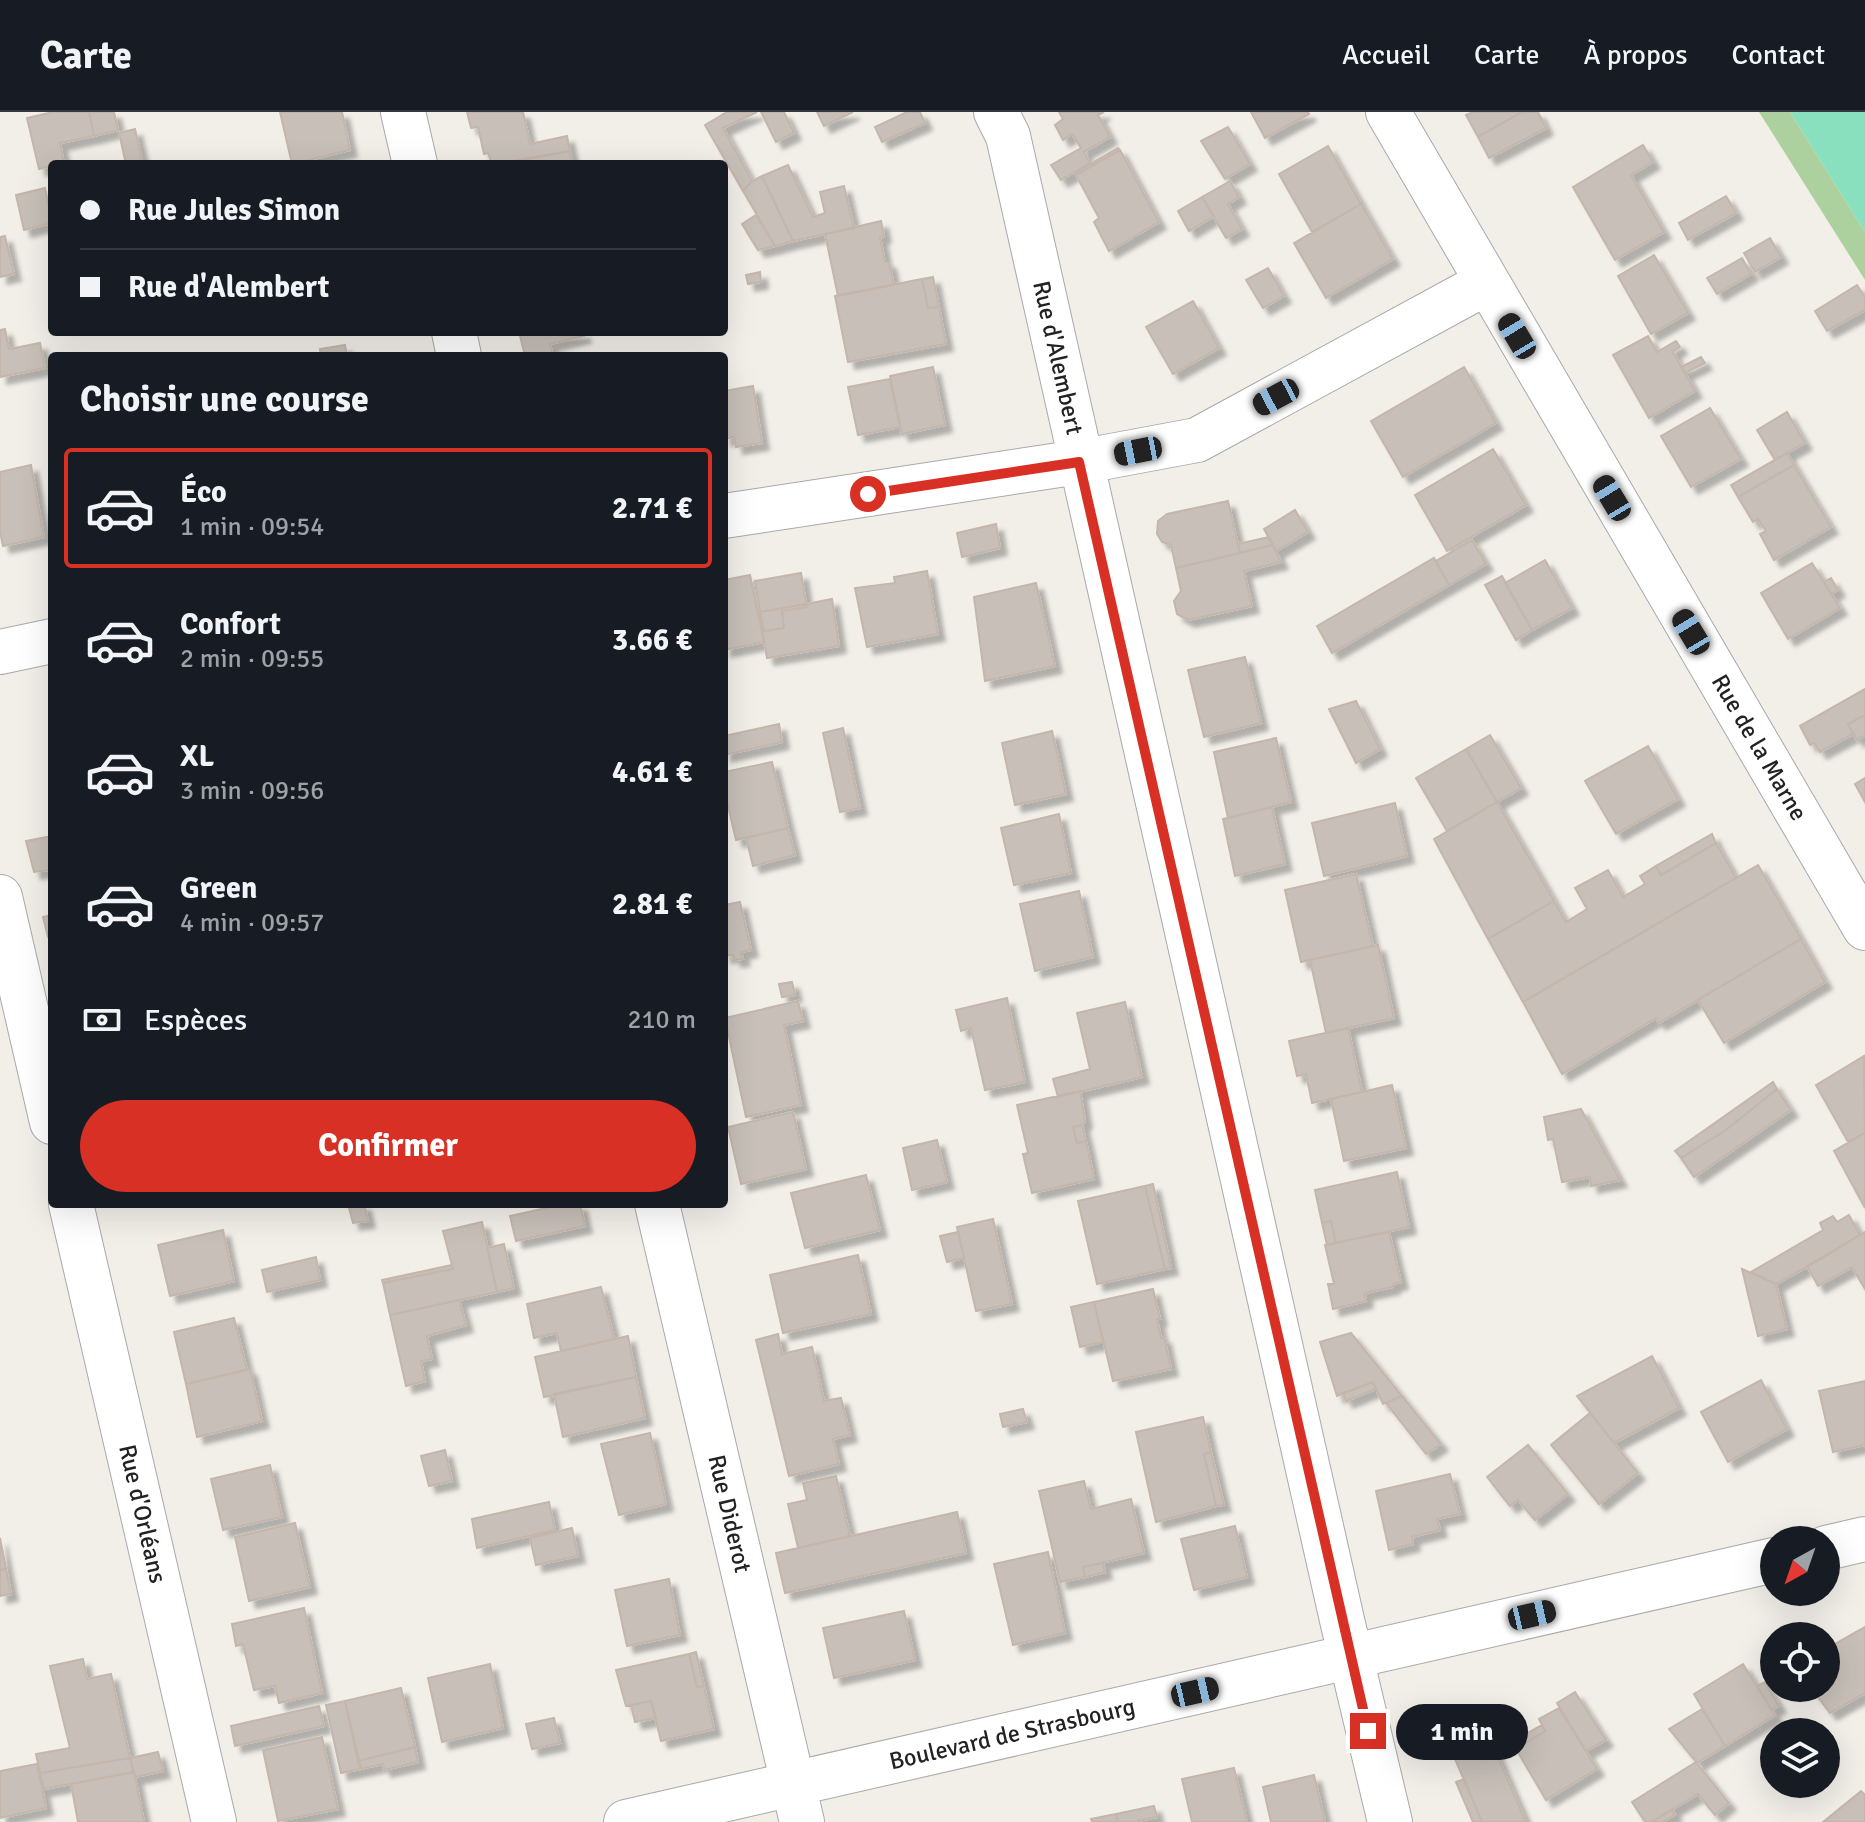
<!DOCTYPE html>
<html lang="fr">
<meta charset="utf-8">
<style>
body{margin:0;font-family:Signika,sans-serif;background:#20242c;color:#f1f3f6;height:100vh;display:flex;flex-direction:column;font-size:30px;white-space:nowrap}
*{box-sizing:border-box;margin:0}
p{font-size:26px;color:#9ea1a6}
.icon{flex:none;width:44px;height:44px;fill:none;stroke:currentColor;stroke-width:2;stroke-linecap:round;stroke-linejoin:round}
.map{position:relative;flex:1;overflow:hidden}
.drawer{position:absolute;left:48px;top:240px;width:680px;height:856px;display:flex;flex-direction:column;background:#171b24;border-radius:8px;box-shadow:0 8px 32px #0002}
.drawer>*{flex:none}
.top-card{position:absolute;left:48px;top:48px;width:680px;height:176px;border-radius:8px;box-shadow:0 8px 32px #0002;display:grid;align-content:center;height:176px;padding:0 32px;background:#171b24}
.needle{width:52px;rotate:220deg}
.buttons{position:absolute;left:1760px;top:1414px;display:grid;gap:16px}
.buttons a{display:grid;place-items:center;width:80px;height:80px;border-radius:50%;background:#171b24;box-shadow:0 8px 32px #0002;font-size:40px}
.end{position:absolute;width:36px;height:36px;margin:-18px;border:10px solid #d93025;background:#fff;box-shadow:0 0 0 4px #fff}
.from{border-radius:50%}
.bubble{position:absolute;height:56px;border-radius:28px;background:#171b24;box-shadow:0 8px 32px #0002;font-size:26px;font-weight:700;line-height:56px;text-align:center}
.car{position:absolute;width:24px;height:48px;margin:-24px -12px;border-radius:10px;box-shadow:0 0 6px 2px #0007;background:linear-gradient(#222 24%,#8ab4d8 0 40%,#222 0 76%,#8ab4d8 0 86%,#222 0)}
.top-card b{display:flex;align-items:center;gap:28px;height:76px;font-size:30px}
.top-card b+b{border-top:2px solid #363941}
.top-card i{width:20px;height:20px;background:#f1f3f6}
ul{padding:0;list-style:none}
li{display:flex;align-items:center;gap:24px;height:120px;margin:0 16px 12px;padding:0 16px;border:4px solid transparent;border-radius:8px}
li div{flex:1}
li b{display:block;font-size:30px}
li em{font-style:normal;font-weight:700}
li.selected{border-color:#d93025}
li>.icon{width:72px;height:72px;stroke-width:1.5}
h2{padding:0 32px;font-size:36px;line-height:96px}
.pay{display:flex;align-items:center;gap:20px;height:88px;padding:0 32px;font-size:30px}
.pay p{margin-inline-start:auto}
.cta{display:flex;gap:16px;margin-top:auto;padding:16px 32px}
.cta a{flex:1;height:92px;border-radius:48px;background:#d93025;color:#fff;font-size:32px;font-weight:700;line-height:92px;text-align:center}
header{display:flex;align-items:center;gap:48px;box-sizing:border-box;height:112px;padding:0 40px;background:#171b24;border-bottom:2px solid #363941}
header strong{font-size:38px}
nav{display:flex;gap:44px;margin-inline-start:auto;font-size:28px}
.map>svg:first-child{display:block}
.forest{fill:#add19e}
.pitch{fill:#88e0be}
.building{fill:#c7bfb8;stroke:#c4b6ab;stroke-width:2;filter:url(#shadow)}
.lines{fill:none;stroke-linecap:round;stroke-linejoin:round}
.minor-casing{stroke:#a9a9a9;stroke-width:46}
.minor{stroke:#fff;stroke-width:44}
.route{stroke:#d93025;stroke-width:10}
.labels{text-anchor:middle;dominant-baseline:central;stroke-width:7;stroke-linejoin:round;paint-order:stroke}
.street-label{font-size:24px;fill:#222;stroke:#fff}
</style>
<header>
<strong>Carte</strong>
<nav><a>Accueil</a><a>Carte</a><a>À propos</a><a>Contact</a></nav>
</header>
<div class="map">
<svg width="1865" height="1710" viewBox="0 0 1865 1710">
<defs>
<filter id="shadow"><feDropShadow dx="7" dy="7" stdDeviation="2" flood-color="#0004"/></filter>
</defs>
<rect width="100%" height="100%" fill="#f2efe9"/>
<path class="forest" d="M1759 0H1790L1865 120V168Z"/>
<path class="pitch" d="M1790 0H1865V120Z"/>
<path class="building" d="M53 0H89L94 24 60 31 64 52H52V54L39 57 27 6Z
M89 0H114L118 18 94 24Z
M280 0H342L350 38 292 52Z
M467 0H523L530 32 567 24 570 39 492 52 488 41 484 42 478 15 471 16Z
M727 0H757L723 16 752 69 743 79 705 13Z
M761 0H784L794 21 776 30Z
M817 0H853L824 14Z
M907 0H920L925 11 882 30 875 15Z
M1059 0H1104L1098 3 1110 25 1084 40 1090 51 1061 68 1051 53 1081 36 1072 22 1063 28 1055 13 1063 7Z
M1251 0H1308L1309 2 1265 26Z
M1473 0H1522L1478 25 1466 3Z
M1522 0H1538L1546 16 1489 46 1478 25Z
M1228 15 1250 52 1225 67 1201 29Z
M135 17 143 52H126L119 21Z
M1643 33 1653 50 1631 63 1664 120 1615 148 1573 75Z
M1328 34 1361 92 1312 120 1279 62Z
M1118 36 1120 38 1076 63 1075 61Z
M1120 38 1159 110 1109 139 1094 110 1099 106 1076 63Z
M570 39 573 52H503Z
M788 53 813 105 825 101 820 80 844 74 854 116 793 129 762 64Z
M762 64 793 129 775 134 743 79 752 69Z
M1230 69 1239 85 1228 92 1242 117 1226 126 1202 85Z
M45 76 52 111 24 118 16 83Z
M1726 84 1736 101 1688 128 1679 111Z
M1202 85 1214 104 1189 119 1178 99Z
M1361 92 1393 147 1326 186 1294 131Z
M756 103 775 134 758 138 742 112Z
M881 109 884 124 880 125 885 150H889L894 173 838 184 825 122Z
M5 124 14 162 0 165V125Z
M1770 126 1781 145 1755 160 1744 141Z
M1654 143 1688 201 1651 222 1618 164Z
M1742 146 1751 162 1717 182 1707 166Z
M1268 156 1284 184 1263 196 1246 168Z
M760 160 761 170 748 172 746 163Z
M933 165 939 195 928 196 922 167Z
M922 167 928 196 939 195 946 232 848 250 835 184Z
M1857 173 1865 185V198L1827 219 1815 199Z
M1193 189 1219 236 1173 262 1146 215Z
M5 217 9 237 40 231 45 256 0 265V218Z
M519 220H583L584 224 550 232 553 244H525Z
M1648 224 1657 240 1676 229 1680 235 1673 240 1695 279 1649 306 1613 243Z
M345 233 347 244H321L320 237Z
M1701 245 1705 251 1685 261 1681 255Z
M933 255 945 313 902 322 890 264Z
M1464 255 1496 311 1403 365 1371 309Z
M890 267 900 315 858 323 848 275Z
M753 274 762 331 736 335 734 325 724 327V279Z
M1710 296 1741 347 1691 375 1661 324Z
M1787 300 1805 331 1775 348 1757 318Z
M1493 337 1526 393 1447 439 1415 383Z
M1787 341 1794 353 1738 385 1731 373Z
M31 353 44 425 3 434 0 420V360Z
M1794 353 1831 415 1774 448 1760 422 1766 419 1758 407 1753 410 1738 385Z
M1228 389 1240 441 1176 456 1171 433 1162 430 1157 422 1158 409 1167 402Z
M1295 398 1308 420 1276 439 1264 417Z
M996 412 1000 436 962 445 957 421Z
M1269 425 1273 433 1240 441 1238 432Z
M1472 428 1486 452 1449 473 1436 449Z
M1273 433 1281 450 1244 459 1252 494 1188 508 1177 502 1174 489 1181 479 1176 456Z
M1434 446 1449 473 1332 541 1317 514Z
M1545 448 1572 496 1532 518 1505 471Z
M1812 451 1840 496 1788 527 1761 481Z
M927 459 938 522 867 535 855 476 895 471 894 465Z
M801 461 806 492 760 500 755 469Z
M750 463 764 530 724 538V468Z
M1502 464 1532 518 1516 528 1485 473Z
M1831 466 1838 478 1831 482 1824 470Z
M1036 471 1055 554 985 569 974 485Z
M832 487 839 534 767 546 759 500 764 519 784 516 782 499 807 495 806 492Z
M806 492 807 495 782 499 784 516 764 519 760 500Z
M1245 545 1261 611 1204 625 1188 558Z
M1865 577V603L1848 612 1853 622 1820 640 1814 631 1810 633 1800 614Z
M1356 589 1380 637 1356 651 1329 597Z
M1865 603V623L1857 628 1848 612Z
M779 612 782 630 724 643V624Z
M843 616 860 696 840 700 823 621Z
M1052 619 1066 682 1015 693 1002 631Z
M1490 623 1521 676 1497 690 1466 637Z
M1276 626 1291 690 1228 706 1214 640Z
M1648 634 1678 687 1616 722 1585 669Z
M1466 637 1497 690 1447 719 1416 666Z
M772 650 788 716 736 728 724 677V660Z
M1865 666V690L1855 672Z
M1497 690 1554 789 1488 827 1434 727Z
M1395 691 1407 744 1324 764 1312 711Z
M1272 695 1285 752 1235 764 1223 707Z
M1059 702 1071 761 1014 773 1001 716Z
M788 716 795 743 753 754 746 726Z
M1712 722 1716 731 1661 763 1656 754Z
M52 724V765H50L49 758 34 760 26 729Z
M1716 731 1736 766 1523 890 1488 827 1554 789 1566 810 1587 797 1575 776 1608 758 1623 785 1645 772 1640 764 1656 754 1661 763Z
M1758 753 1801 827 1659 911 1656 906 1562 962 1523 890Z
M1356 762 1373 834 1301 850 1285 778Z
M1079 779 1093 845 1035 859 1020 792Z
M740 790 751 838 741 840 743 847 734 848 733 843 724 844V793Z
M52 803V825H48L43 805Z
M1801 827 1825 870 1724 931 1698 888Z
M1378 833 1394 906 1326 921 1310 848Z
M792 870 795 883 782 885 779 872Z
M1007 886 1025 970 985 978 971 916 961 919 956 898Z
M798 889 803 909 784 913 801 993 746 1005 725 906Z
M1125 890 1142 965 1058 985 1053 967 1090 957 1077 901Z
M1348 916 1362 980 1312 991 1306 962 1297 964 1289 929Z
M1864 944 1865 1021 1848 1030 1816 973Z
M1773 970 1777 977 1726 1018 1681 1046 1675 1039Z
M1392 973 1406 1036 1344 1049 1331 987Z
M1777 977 1791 998 1694 1065 1681 1046 1726 1018Z
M1080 979 1085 1009 1082 1013 1073 1015 1077 1031 1086 1029 1094 1067 1032 1081 1023 1042 1028 1041 1017 993Z
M1581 997 1620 1068 1591 1074 1590 1065 1562 1070 1553 1027 1548 1028 1544 1005Z
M793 1000 806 1057 741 1072 728 1015Z
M1082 1013 1086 1029 1077 1031 1073 1015Z
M1865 1021V1096L1834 1039Z
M937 1028 947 1070 912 1078 903 1036Z
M1397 1060 1409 1115 1336 1131 1331 1109 1322 1111 1315 1078Z
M866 1063 880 1118 805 1136 791 1081Z
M1153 1072 1171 1156 1165 1157 1145 1074Z
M1145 1074 1165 1157 1097 1172 1078 1089Z
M348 1092H364L368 1109 353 1111Z
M564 1092H580L585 1114 516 1129 510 1104Z
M1849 1103 1860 1123 1826 1144 1776 1172 1751 1160 1823 1118 1820 1111 1833 1104 1837 1110Z
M993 1107 1012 1192 976 1199 957 1115Z
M1331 1109 1336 1131 1327 1133 1322 1111Z
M482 1110 497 1180 390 1203 383 1171 453 1157 443 1119Z
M223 1118 234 1169 170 1184 158 1133Z
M958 1120 964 1146 947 1150 940 1124Z
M1389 1120 1401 1170 1393 1172V1175L1365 1181 1366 1189 1333 1197 1328 1172H1334L1325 1133Z
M1865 1120V1177L1852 1155 1818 1174 1807 1154Z
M504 1132 514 1176 497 1180 487 1136Z
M858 1143 871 1202 783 1221 770 1163Z
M316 1145 320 1168 267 1180 262 1158Z
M452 1153 453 1157 383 1171 382 1168Z
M1742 1157 1776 1172 1787 1217 1758 1224Z
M601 1175 614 1227 561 1239 557 1221 534 1226 527 1192Z
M1153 1177 1160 1207H1157L1161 1226 1164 1225 1171 1257 1113 1269 1094 1190Z
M459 1188 466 1213 427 1224 432 1247 421 1249 425 1269 406 1274 390 1203Z
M1094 1190 1103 1230 1080 1235 1071 1195Z
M234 1206 247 1258 186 1272 174 1220Z
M1351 1221 1402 1284 1383 1292 1373 1270 1337 1284 1320 1230Z
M778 1222 782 1242 812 1235 824 1289 841 1286 850 1323 833 1327 839 1352 789 1364 756 1228Z
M628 1224 636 1265 544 1285 535 1245Z
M1652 1244 1679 1296 1614 1331 1577 1284Z
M250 1257 262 1309 197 1325 186 1272Z
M636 1265 645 1306 563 1325 554 1282Z
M1761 1268 1787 1317 1728 1350 1701 1300Z
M1865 1269V1333L1833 1340 1819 1279Z
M1373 1270 1376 1277 1346 1289 1343 1281Z
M1402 1284 1441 1332 1426 1342 1386 1291Z
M1023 1297 1027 1310 1003 1315 1000 1302Z
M1590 1301 1638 1361 1599 1392 1551 1333Z
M1203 1305 1211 1340 1204 1342 1216 1394 1156 1410 1136 1320Z
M650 1321 666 1392 619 1403 601 1332Z
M1528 1333 1568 1382 1535 1408 1518 1388 1510 1394 1487 1365Z
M445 1338 452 1369 429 1374 421 1344Z
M1211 1340 1224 1393 1216 1394 1204 1342Z
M270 1353 282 1405 223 1418 211 1367Z
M1450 1362 1460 1402 1437 1407 1440 1418 1412 1425 1413 1432 1389 1438 1376 1379Z
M836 1364 850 1424 798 1436 788 1392 807 1388 803 1371Z
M1084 1369 1091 1397 1131 1387 1144 1441 1083 1455 1085 1465 1060 1470 1039 1379Z
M549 1390 555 1418 477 1436 472 1407Z
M957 1400 966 1441 785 1481 776 1441Z
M295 1411 310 1475 249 1489 235 1425Z
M1235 1414 1247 1465 1194 1478 1181 1427Z
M572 1416 578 1444 536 1453 530 1426Z
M0 1426 6 1457 0 1458Z
M1048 1440 1065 1521 1013 1533 994 1452Z
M1103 1451 1105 1460 1085 1465 1083 1455Z
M6 1457 11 1482 0 1484V1458Z
M669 1467 680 1523 627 1534 615 1478Z
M304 1496 322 1581 279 1591 275 1574 254 1578 243 1532 236 1534 232 1512Z
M904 1499 915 1548 834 1566 823 1516Z
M1865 1515V1581L1830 1601 1811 1576H1826V1537Z
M696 1540 704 1574 697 1575 689 1542Z
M689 1542 697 1575 704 1574 714 1617 661 1629 651 1589 626 1594 616 1558Z
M83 1547 87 1567 111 1562 130 1646 40 1661 36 1642 70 1636 50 1554Z
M490 1552 503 1616 442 1630 428 1566Z
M1743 1552 1775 1603 1725 1634 1694 1582Z
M1765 1570 1779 1594 1772 1598 1757 1574Z
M401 1576 415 1635 358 1649 345 1589Z
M1575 1580 1606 1628 1586 1639 1557 1591Z
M345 1589 361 1657 341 1661 326 1593Z
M651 1589 656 1606 635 1610 631 1593Z
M319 1594 324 1614 235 1634 231 1614Z
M1559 1596 1597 1657 1546 1688 1516 1637 1545 1619 1539 1607Z
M1702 1597 1725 1634 1697 1651 1669 1617Z
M554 1606 560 1631 532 1637 526 1612Z
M1483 1610 1486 1618 1467 1625 1464 1618Z
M1542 1613 1545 1619 1516 1637 1512 1630Z
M1486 1618 1526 1710H1482L1449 1633Z
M322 1625 338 1697 278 1709 263 1638Z
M415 1635 418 1650 384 1658 383 1652 360 1657 358 1649Z
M158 1640 163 1659 135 1665 130 1646Z
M130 1646 134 1660 44 1677 40 1661Z
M1696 1650 1729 1691 1715 1703 1698 1682 1651 1710H1645L1632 1690Z
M37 1652 46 1696 0 1706V1659Z
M1234 1656 1247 1710H1192L1182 1667Z
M134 1660 144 1710H78L71 1672Z
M1314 1663 1325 1710H1271L1263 1675Z
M1464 1667 1482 1710H1473L1456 1670Z
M1861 1679 1865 1683V1710H1823Z
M1154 1694 1157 1705 1134 1710H1118L1116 1702Z
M1672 1698 1675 1702 1663 1710H1651Z
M1116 1702 1118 1710H1092L1091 1707Z"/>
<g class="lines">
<defs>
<g id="minor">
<path d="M403 0 415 52"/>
<path id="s1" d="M996 0 1008 24 1342 1508 1390 1710"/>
<path id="s2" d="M1388 0 1865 816"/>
<path d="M454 220 459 244"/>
<path d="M724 404 1079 350 1197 328 1486 171"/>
<path d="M0 540 52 529"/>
<path d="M0 785 52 1010"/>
<path id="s3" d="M71 1092 214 1710"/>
<path id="s4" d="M657 1092 802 1710"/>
<path d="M1826 1436 1865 1427"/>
<path id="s5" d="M626 1710 1774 1448"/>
</g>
</defs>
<use href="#minor" class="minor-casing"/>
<use href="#minor" class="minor"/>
</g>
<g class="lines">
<path class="route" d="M868 382 1079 350 1368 1619"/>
</g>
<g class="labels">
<g class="street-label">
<text stroke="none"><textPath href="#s1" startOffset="254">Rue d'Alembert</textPath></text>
<text stroke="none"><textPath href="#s2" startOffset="736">Rue de la Marne</textPath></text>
<text stroke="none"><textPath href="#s3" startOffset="318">Rue d'Orléans</textPath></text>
<text stroke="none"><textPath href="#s4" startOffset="318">Rue Diderot</textPath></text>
<text stroke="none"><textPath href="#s5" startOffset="396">Boulevard de Strasbourg</textPath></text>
</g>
</g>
</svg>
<div class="buttons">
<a><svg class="needle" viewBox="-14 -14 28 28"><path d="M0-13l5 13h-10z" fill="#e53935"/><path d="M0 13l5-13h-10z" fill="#9ea1a6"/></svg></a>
<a><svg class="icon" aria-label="locate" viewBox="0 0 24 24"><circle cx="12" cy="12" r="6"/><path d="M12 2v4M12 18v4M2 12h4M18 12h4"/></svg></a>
<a><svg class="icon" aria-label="layers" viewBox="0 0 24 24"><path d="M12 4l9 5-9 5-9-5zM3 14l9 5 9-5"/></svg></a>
</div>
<i class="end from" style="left:868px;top:382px"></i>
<i class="end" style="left:1368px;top:1619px"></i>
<div class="bubble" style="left:1396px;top:1592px;width:132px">1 min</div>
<i class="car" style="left:1517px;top:224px;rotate:329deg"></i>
<i class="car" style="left:1276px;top:285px;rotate:242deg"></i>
<i class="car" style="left:1138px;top:339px;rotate:259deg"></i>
<i class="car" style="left:1612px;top:386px;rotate:329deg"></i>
<i class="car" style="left:1691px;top:520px;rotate:329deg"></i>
<i class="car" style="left:1532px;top:1503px;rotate:77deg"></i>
<i class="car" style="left:1195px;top:1580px;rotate:77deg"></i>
<div class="top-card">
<b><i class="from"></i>Rue Jules Simon</b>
<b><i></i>Rue d'Alembert</b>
</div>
<section class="drawer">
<h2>Choisir une course</h2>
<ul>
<li class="selected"><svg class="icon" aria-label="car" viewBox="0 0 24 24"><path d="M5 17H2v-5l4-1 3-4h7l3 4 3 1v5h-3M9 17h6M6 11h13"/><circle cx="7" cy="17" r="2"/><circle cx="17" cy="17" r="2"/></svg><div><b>Éco</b><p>1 min · 09:54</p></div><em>2.71 €</em></li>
<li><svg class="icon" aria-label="car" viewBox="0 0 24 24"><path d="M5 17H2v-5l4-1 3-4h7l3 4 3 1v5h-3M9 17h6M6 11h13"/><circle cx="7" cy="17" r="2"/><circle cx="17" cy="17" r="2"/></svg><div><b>Confort</b><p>2 min · 09:55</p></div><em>3.66 €</em></li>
<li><svg class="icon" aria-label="car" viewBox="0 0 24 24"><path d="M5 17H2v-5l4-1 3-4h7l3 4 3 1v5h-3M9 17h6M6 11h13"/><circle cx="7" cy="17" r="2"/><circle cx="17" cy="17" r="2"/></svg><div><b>XL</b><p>3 min · 09:56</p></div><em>4.61 €</em></li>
<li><svg class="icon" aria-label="car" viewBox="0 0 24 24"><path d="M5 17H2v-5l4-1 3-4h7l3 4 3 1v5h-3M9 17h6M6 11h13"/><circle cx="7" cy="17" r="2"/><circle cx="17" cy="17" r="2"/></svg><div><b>Green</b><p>4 min · 09:57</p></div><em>2.81 €</em></li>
</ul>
<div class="pay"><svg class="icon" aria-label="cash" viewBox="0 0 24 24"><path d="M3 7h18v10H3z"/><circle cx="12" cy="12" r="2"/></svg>Espèces<p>210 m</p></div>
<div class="cta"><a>Confirmer</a></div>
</section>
</div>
